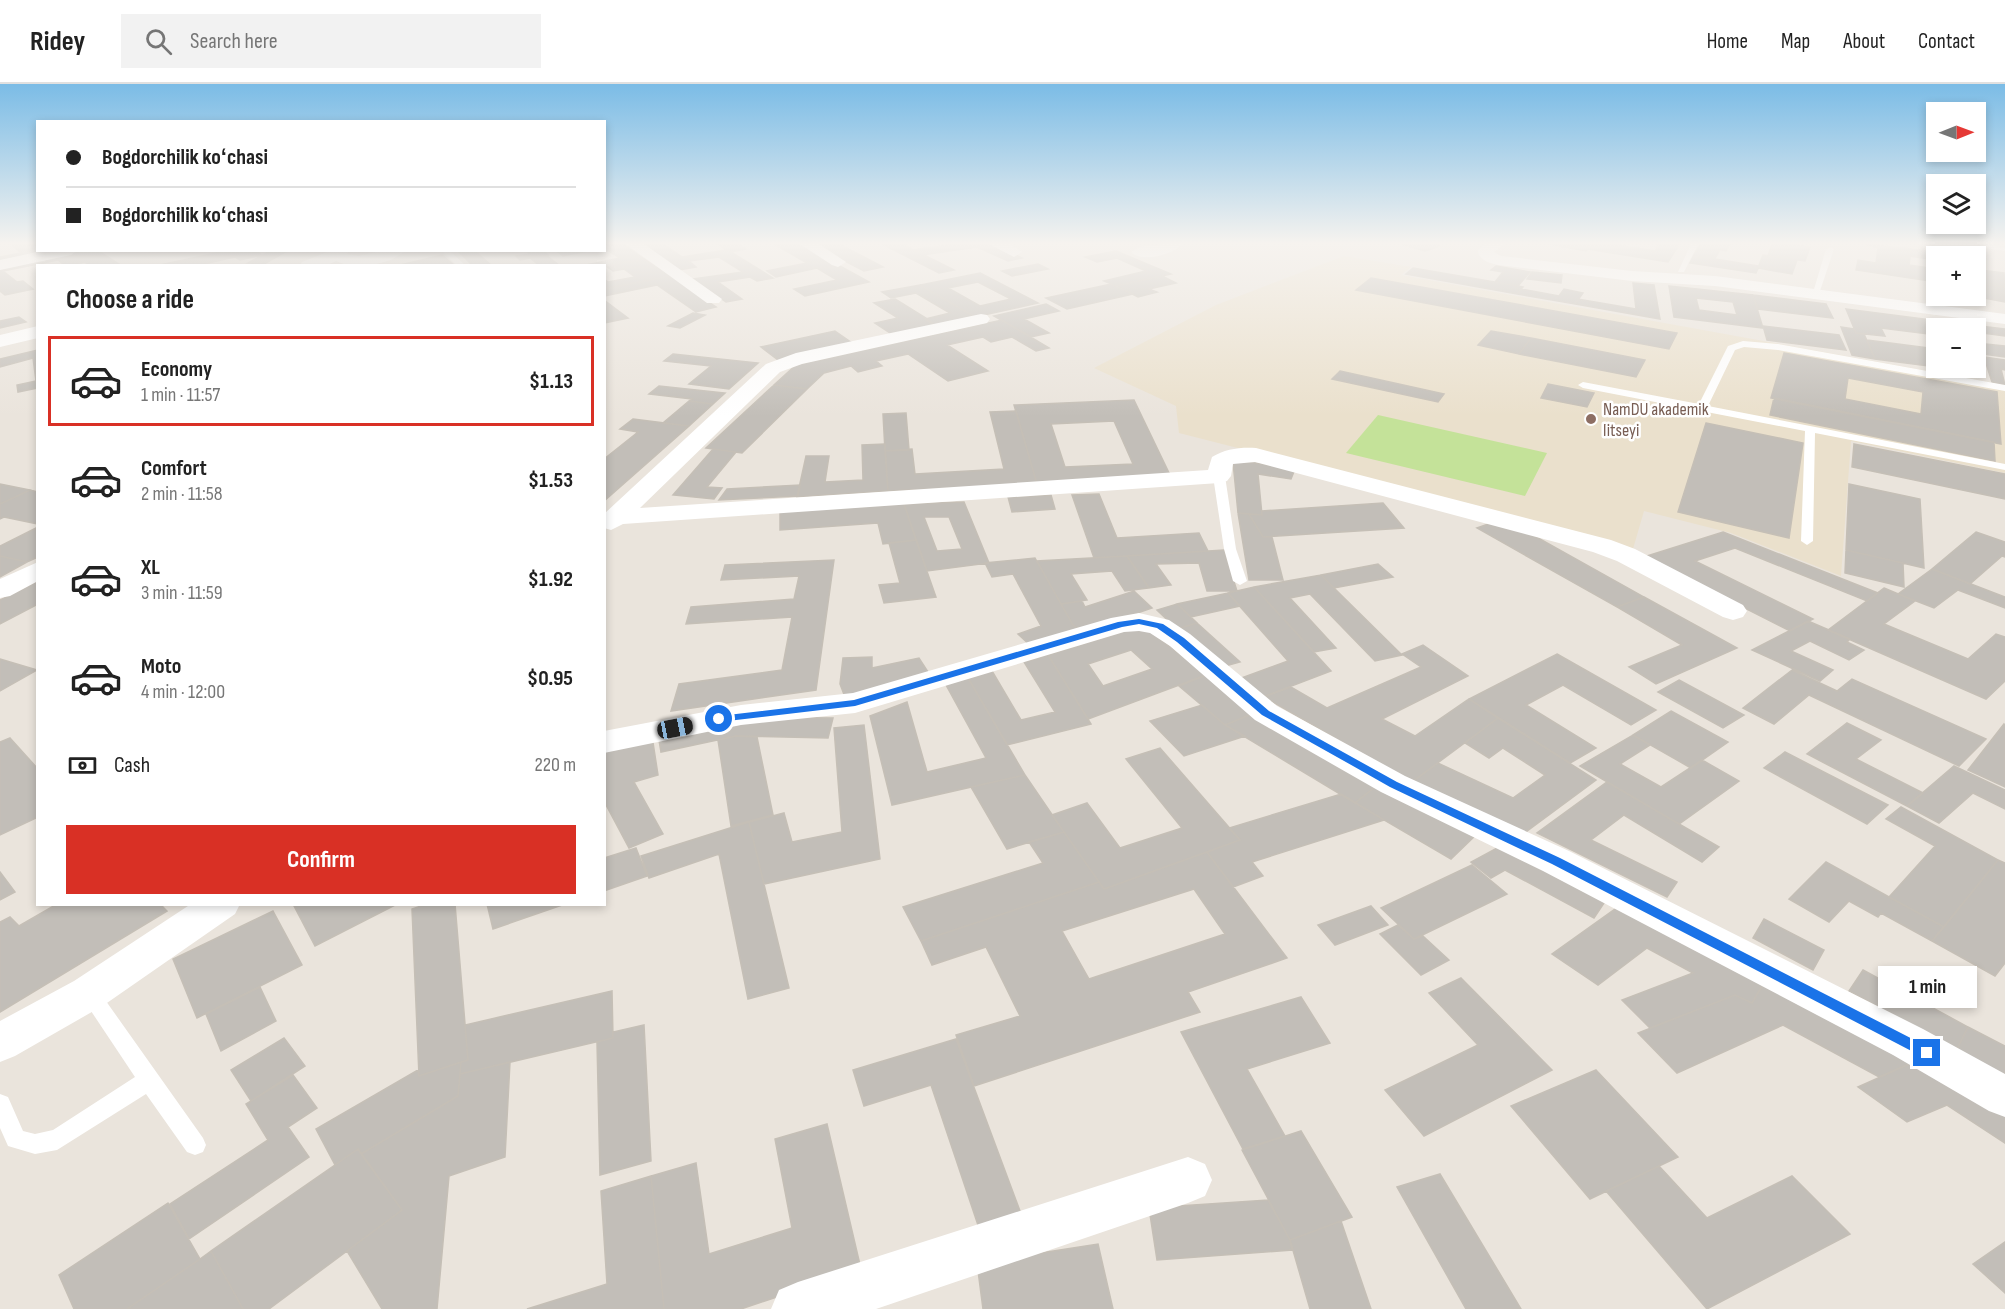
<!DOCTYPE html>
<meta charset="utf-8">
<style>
body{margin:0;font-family:"Sofia Sans Condensed",sans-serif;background:#f2f2f2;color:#222;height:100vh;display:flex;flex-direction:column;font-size:22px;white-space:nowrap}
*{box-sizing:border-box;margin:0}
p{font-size:20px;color:#767676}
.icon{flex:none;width:33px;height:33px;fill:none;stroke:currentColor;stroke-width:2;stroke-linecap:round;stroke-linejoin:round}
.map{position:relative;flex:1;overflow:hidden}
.drawer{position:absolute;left:36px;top:180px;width:570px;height:642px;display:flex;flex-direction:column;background:#fff;border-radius:0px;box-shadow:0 3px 9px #0003}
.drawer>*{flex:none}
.hud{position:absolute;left:36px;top:36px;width:570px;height:132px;border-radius:0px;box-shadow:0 3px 9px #0003;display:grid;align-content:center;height:132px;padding:0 30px;background:#fff}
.needle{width:39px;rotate:89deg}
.fabs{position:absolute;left:1926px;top:18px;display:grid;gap:12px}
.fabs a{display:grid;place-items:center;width:60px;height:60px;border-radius:0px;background:#fff;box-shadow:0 3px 9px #0003;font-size:30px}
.end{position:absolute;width:27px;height:27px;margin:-14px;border:8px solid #1a73e8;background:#fff;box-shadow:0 0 0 3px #fff}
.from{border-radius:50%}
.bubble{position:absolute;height:42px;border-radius:0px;background:#fff;box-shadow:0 3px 9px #0003;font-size:20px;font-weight:700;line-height:42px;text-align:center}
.car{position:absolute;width:18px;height:36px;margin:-18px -9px;border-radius:8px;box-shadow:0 0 4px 2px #0007;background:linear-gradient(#222 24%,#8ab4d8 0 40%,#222 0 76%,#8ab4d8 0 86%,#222 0)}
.hud b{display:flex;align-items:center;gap:21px;height:57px;font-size:22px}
.hud b+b{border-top:2px solid #e0e0e0}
.hud i{width:15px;height:15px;background:#222}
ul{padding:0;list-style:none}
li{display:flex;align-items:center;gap:18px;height:90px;margin:0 12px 9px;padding:0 18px;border:3px solid transparent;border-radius:0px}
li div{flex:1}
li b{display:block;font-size:22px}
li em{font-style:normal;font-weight:700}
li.on{border-color:#d93025}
li>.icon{width:54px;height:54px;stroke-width:1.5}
h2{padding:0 30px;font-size:27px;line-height:72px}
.pay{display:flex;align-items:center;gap:15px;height:66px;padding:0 30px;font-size:22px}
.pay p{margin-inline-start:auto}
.cta{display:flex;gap:12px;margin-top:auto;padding:12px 30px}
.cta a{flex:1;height:69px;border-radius:0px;background:#d93025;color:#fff;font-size:24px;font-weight:700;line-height:69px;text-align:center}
header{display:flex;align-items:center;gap:36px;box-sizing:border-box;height:84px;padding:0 30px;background:#fff;border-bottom:2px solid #e0e0e0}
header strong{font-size:28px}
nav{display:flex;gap:33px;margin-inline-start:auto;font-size:21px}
.search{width:420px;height:54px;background:#f2f2f2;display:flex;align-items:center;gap:15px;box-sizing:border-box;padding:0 21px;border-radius:0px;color:#767676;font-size:22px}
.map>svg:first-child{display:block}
.education{fill:#eae0cc}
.pitch{fill:#c4e299}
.building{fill:#c2beb8;stroke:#c5bfb6;stroke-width:1.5;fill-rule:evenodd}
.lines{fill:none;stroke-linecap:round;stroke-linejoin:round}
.lane{fill:#fff;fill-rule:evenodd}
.street{fill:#fff;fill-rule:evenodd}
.secondary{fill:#fff;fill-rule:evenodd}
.route{fill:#1a73e8}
.education-dot{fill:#8d6e63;stroke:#fff;stroke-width:2}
.labels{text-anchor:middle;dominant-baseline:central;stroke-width:5;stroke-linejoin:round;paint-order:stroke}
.far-education-label{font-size:18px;fill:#785e54;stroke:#fff;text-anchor:start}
</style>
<header>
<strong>Ridey</strong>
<div class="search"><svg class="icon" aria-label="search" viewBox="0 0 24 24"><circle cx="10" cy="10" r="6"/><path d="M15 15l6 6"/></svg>Search here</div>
<nav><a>Home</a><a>Map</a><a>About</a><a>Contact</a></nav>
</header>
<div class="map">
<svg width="2005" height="1225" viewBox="0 0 2005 1225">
<rect width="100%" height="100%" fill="#eae4dc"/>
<path class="education" d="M1344 172 1411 183 1401 191 2005 301V389L1851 357 1841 492 1731 449 1644 427 1633 465 1179 349 1176 322 1094 284 1216 221Z"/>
<path class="pitch" d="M1378 331 1547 369 1525 412 1346 369Z"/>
<path class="building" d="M11 160H37L38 166H45L0 179V173L21 169Z
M604 160H623L644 175 604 183 581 182 620 174 604 164Z
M642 160H663L682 173 726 166 718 160H738L746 165 731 168 773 194 757 197 750 193 718 198 742 215 726 218 693 195 743 188 719 173 689 177 696 183 679 186Z
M774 160H800L869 198 805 212 794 205 837 196 817 184 776 193 767 187 807 179Z
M813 160H839L862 172 843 176Z
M882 160H902L954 186 939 189Z
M954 160H992L1022 174 1008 177 977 163 922 171 913 166Z
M1401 160H1435L1440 162 1425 167Z
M1548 160H1591L1586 167Z
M1591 160H1612L1655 167 1659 161 1655 160 1679 161 1668 178 1587 165Z
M1700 160H1730L1726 167 1699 162Z
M1772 160H1792L1810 163 1805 177 1768 172Z
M1866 160 1911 165 1909 181 1936 185V198L1856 186 1858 176 1876 179 1878 164Z
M1699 162 1720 166 1714 176 1693 173Z
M1911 165 1965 172H1936V176L1910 172Z
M81 166H108L100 168 122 182H91L71 169Z
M223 166H254L262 171 240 176Z
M272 166H289L264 180 248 179Z
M457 166H484L476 168 491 181 473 182Z
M525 166H543L548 171 520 176 516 172 530 170Z
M564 166H593L563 172 558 168Z
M225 167 235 173 195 182 160 181Z
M1116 167 1171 190 1116 202 1104 197 1146 187 1117 174 1097 178 1085 173Z
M71 169 85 178 66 182 58 176 3 187 17 198 23 197 33 205 5 211 0 207V183Z
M442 171 455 182H396Z
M546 171 560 182H540L530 174Z
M1763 171 1797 176 1792 190 1758 184Z
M862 172 883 183 864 187 843 176Z
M1693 173 1715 175 1759 182 1756 189 1690 179Z
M644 175 670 192 604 205V195L608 198 635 193 624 185 613 187 606 182Z
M1038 180 1048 185 1012 192 1002 187Z
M1496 182 1530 188 1518 202 1495 198 1503 188 1491 186Z
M1413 184 1518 202 1523 203 1517 210 1406 190Z
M1980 186 2004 189 2005 203 1976 199V191H1980Z
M1532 188 1562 191 1561 199 1527 195Z
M980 189 1038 219 975 233 920 201ZM978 198 1011 215 980 222 948 204Z
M670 192 716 223 696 228 657 201 604 212V205Z
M1162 192 1176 199 1149 205 1157 208 1138 213 1116 202Z
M1371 194 1677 249 1669 265 1356 206Z
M1633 199 1654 201 1660 235 1575 220 1578 215 1636 225Z
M1978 199 2005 203V218L1978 213Z
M1111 200 1133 210 1067 225 1046 214Z
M920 201 975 233 936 242 925 235 950 229 916 209 891 214 882 208Z
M1669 202 1753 211 1763 244 1674 233ZM1696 214 1733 218 1737 231 1699 226Z
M1521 205 1559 212 1564 205 1583 209 1575 220 1517 210Z
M1753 211 1826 220 1833 234 1758 225Z
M895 215 926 234 936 242 893 251 875 239 898 234 874 219Z
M604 216 628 234 604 239Z
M1046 220 1059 227 1024 235 1049 249 1031 253 994 232Z
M1846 225 1939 237 1944 244H1936V251L1881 244 1885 252 1856 249Z
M693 229 705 231 680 244 668 242Z
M19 233 26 238 0 244V237Z
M1002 236 1049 264 1036 267 1012 253 991 258 983 253 947 261 988 287 948 297 908 270 876 277 882 282 858 288 851 282 824 289 807 305 774 301 796 281Z
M1939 237 2005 245V252L1976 248V244H1944Z
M1763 242 1839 251 1846 266 1767 256Z
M1841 243 1854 245 1856 249 1864 250 1875 275 1852 271Z
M835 247 852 259 778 276 761 263Z
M1491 247 1531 254 1519 270 1478 261Z
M1531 254 1645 276 1636 293 1519 270Z
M1867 256 1936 265V283L1875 275Z
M1976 259 2005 262V273L1976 269Z
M38 266V304L18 308 17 301 36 297 33 274 0 283V275Z
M1784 269 1997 308 2001 360 1771 314ZM1848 294 1923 308 1921 330 1845 315Z
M673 270 758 279 729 305 689 300 711 282 664 277Z
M1984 273 2005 276V286L2001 285 2005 301 1992 298Z
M1340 287 1444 310 1438 318 1332 295Z
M1548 300 1594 309 1587 323 1541 314Z
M774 301 807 305 742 369 706 364Z
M659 302 725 309 713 320 689 317 692 315 649 310Z
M1774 314 1994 358 1995 377 1770 331Z
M1134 316 1171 393 1037 400 1014 321ZM1114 337 1133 380 1065 383 1051 340Z
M689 317 713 320 689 342 663 339Z
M1016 327 1037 400 888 407 885 367 912 365 915 390 1004 385 990 328Z
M906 329 909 366 885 367 883 330Z
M633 335 689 342 604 417V375L638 348 620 345Z
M1706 339 1803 359 1789 454 1678 428Z
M885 360 888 407 797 413 806 372H829L825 398 863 396 862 361Z
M1854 360 2005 390V415L1852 383Z
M713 365 736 368 707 403 722 404 714 415 673 411Z
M1233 378 1256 379 1295 385 1291 395 1258 390 1262 431 1238 429Z
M0 400 30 406 0 420Z
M1849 400 1920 415 1924 484 1846 466Z
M800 401 798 412 719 416 727 405Z
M30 406 38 408V440L4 433 0 435V420Z
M1099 410 1117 454 1199 449 1208 467 1094 474 1072 411Z
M1051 411 1055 425 1012 428 1008 413Z
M964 418 989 479 927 487 904 420ZM924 433H949L962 465 937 467Z
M1383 419 1404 444 1263 453 1249 430 1262 431V427Z
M904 420 916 456 883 460 878 439 780 446V428Z
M1238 429 1249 430 1263 453H1272L1283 496H1249Z
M1491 439 1531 450 1644 513 1617 523 1477 444Z
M38 443V473L27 478 0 472V462Z
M1723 448 1878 509 1867 517 1735 464 1695 477 1813 535 1790 547 1644 473Z
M1976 448 2005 458V473L2002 472 1970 500 1932 485Z
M916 456 936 513 884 519 879 501 900 499 889 459Z
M1224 466 1237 507H1207L1199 479 1156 480 1171 501 1149 504 1127 472Z
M1846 466 1903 479 1904 503 1845 489Z
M0 472 27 478 0 493Z
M1127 472 1149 504 1125 507 1112 487 1071 490 1087 516 1061 520 1037 477Z
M1035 474 1073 541 1083 548 1034 565 1018 550 1041 542 1013 490 992 493 985 479Z
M834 476 816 606 671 627 679 600 782 586 792 533 686 540 691 523 794 515 799 492 721 496 725 481Z
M1378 480 1393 493 1334 504 1321 491Z
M1932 485 2005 513V524L1958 506 1934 524 1898 510Z
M1321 491 1334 504 1402 571 1375 577 1310 510 1290 514 1336 564 1314 568 1254 503Z
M38 497V520L0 540V516Z
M1254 503 1331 587 1260 614 1236 596 1288 577 1228 509Z
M1884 504 1915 517 1884 540 1968 575 1996 550 2005 553V597L1986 615 1828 546Z
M1134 507 1152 524 1083 548 1073 541 1061 520 1082 517 1085 523Z
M1228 509 1240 522 1191 533 1177 520Z
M1644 513 1737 564 1656 600 1629 583 1682 561 1617 523Z
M1177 520 1197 539 1177 545 1157 526Z
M1808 537 1850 555 1847 558 1864 566 1849 576 1810 557 1791 567 1833 586 1820 597 1752 566Z
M1197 539 1240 578 1222 583 1180 544Z
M1135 544 1151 548 1206 591 1088 635 1048 571ZM1131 566 1152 585 1103 602 1088 580Z
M1423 561 1468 592 1382 635 1415 652 1469 615 1498 634 1412 698 1264 613 1291 603 1327 624 1421 583 1402 570Z
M1557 570 1656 626 1631 641 1563 601 1526 621 1596 664 1570 679 1469 615Z
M1048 571 1091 640 1007 661 968 594 992 587 1021 636 1055 628 1024 578Z
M872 573V584L919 574 930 591 845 613 840 600 843 574Z
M0 575 37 586 0 607Z
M1792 586 1837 607 1852 595 1986 655 1959 682 1809 611 1774 640 1743 624Z
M1206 591 1252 630 1225 641 1179 602Z
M968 594 1025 691 892 721 870 632 907 618 927 688 986 674 946 601Z
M1679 596 1744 631 1723 644 1658 608Z
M1202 621 1225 641 1245 652 1184 672 1150 637Z
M1671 627 1728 658 1691 684 1633 651Z
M1252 630 1376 702 1355 719 1225 641Z
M743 633 833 634 828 654 736 652 661 668 658 650Z
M1498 634 1596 696 1523 750 1412 698 1438 679 1513 714 1545 691 1503 664 1489 674 1465 659Z
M1847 639 1881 656 1856 675 1923 709 1907 722 1807 670Z
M2004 640 2005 641V703L1968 686Z
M864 641 880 775 764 800 749 738 784 729 792 758 842 748 834 644Z
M1633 651 1650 661 1620 680 1661 703 1702 676 1739 697 1679 740 1580 682Z
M652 652 658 691 634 698 663 750 629 764 604 717V665Z
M736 652 757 653 773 731 731 742 718 656Z
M10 654 38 685V733L0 751V658Z
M1160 664 1240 756 1104 805 1052 731 1087 719 1120 764 1182 744 1126 675Z
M1785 668 1888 721 1867 740 1764 684Z
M1954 682 2005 706V725L1973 709 1939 739 1907 722Z
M1025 691 1064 748 1007 765 971 703Z
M1607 698 1679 740 1719 763 1702 778 1624 731 1591 756 1677 798 1667 813 1537 749Z
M1376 702 1480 747 1451 775 1355 719Z
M1341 710 1384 736 1252 778 1263 792 1233 803 1207 768 1240 756 1229 744Z
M1901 723 1998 776 1944 843 1889 813 1935 762 1886 735Z
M749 738 789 904 748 915 719 770 649 794 641 772Z
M1064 748 1099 798 921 857 903 823 1043 779 1029 758Z
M1508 758 1610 810 1594 834 1505 786 1491 794 1471 778Z
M636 764 647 792 604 807V774Z
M1207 768 1287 874 1188 908 1200 928 974 1002 956 951 1020 932 986 863 932 881 921 857 1099 798 1104 805ZM1194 805 1225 850 1089 895 1062 847Z
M1998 776 2005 779V879L1995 892 1932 857Z
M1826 778 1889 813 1944 843 1932 857 1881 829 1878 833 1849 817 1829 838 1789 815Z
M1472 781 1507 810 1414 855 1381 824Z
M0 788 15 808 0 816Z
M1625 818 1768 892 1752 919 1735 911 1650 944 1622 916 1693 889 1647 864 1598 901 1552 870Z
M57 820H160L167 827 0 928V838L10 833 19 842Z
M293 820H397L315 862Z
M427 820H455L468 976 419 992 412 825Z
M487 820H565L493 845Z
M1371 822 1388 841 1335 861 1318 841Z
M273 827 302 881 197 934 173 875Z
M1764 835 1824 866 1813 886 1753 854Z
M1398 841 1414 855 1423 852 1449 876 1421 891 1380 850Z
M1863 886 1968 943 1957 965 1849 907Z
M1768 892 1925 973 1879 993 1783 941 1677 989 1638 949 1735 911 1752 919Z
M1461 894 1552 986 1424 1052 1385 1006 1478 961 1429 909Z
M260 903 276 937 221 967 206 930Z
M612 907 613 954 460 990 461 978 468 976 465 941Z
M1301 913 1330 959 1247 985 1285 1052 1243 1065 1181 948Z
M644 941 651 1077 600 1091 597 958 613 954V948Z
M1968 943 2005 962V999L1957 965Z
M284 954 305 982 251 1017 231 986Z
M956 955 1023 1135 981 1150 931 1001 864 1022 853 986Z
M1925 973 2005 1023V1059L1947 1021 1907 1038 1858 1003Z
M461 978 458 1012 361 1070 358 1065 335 1081 316 1045 418 986 419 992Z
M510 978 505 1073 449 1092 437 1225H382L347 1167 402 1126 361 1070 458 1012 460 990Z
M1596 986 1678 1073 1590 1115 1511 1022Z
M293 991 317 1024 288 1043 309 1073 189 1155 170 1120 268 1056 246 1020Z
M827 1040 861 1185 741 1225H664L651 1092 696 1079 709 1170 792 1144 775 1055Z
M1301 1047 1352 1133 1290 1156 1242 1066Z
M358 1065 402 1126 269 1225H243L211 1167Z
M1659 1082 1707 1134 1792 1092 1850 1150 1707 1225 1606 1107Z
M1440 1090 1521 1225H1466L1397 1103Z
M651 1092 664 1225H527L607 1200 601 1107Z
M1268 1116 1290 1156 1292 1166 1157 1176 1149 1124Z
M168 1119 200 1175 127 1225H74L59 1191Z
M1341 1137 1371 1225H1310L1290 1156Z
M2005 1158V1209L1973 1180Z
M1098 1160 1113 1225H983L977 1179Z
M211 1167 243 1225H127L200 1175Z"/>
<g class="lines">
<path class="lane" d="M1691 160H1698L1684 188H1678Z
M1966 160 2005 163V167L1969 162Z
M1830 163 1834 165 1819 210 1812 212 1826 165Z
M441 166H449L466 182H457Z
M1743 257 1778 260 2005 301V307L1778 266 1744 263 1735 266 1708 322 2005 380V386L1815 349 1813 457 1807 461 1801 457 1805 347 1583 304 1578 301 1583 298 1699 320 1728 262Z
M1219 389 1225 392 1236 465 1247 497 1240 501 1233 497 1224 465 1213 392Z
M89 901 96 903 203 1054 206 1061 203 1068 195 1071 187 1068 146 1010 57 1066 35 1070 8 1062 0 1044V1010L8 1013 23 1047 35 1050 53 1046 135 993 79 909 82 903Z"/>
<path class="street" d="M626 160H644L722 215 719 219H707Z
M800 160H819L846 178 838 183 832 181Z
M989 160H1010L1022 168 1014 173Z
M1163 160H1182C1173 171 1141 179 1131 168L1139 163Z
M1485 160H1504L1494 168 1501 172 1632 187 1715 192 2005 230V240L1715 202 1632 197 1498 181C1489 179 1478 176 1478 166Z
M46 166H78L71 171 0 186V176Z
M981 230 987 231 990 235 987 239 802 280 780 288 640 424 1208 386 1212 373C1225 365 1240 363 1256 364L1611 456 1635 465 1743 521 1747 527 1743 533 1733 536 1723 533 1617 477 1593 468 1255 378 1233 380 1231 392 1227 397 1219 399 623 440 611 446 604 444V430L766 280 796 269Z
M38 478V497L10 512 0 514V495Z
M1139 529 1169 536 1190 550 1277 622 1405 692 1569 767 1923 945 2005 990V1033L1989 1027 1893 971 1543 787 1381 708 1255 636 1170 562 1150 549 1139 547 1124 548 855 629 741 641 604 669V647L741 621 853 609 1111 534Z
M191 820H240L235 830 104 921 15 972 0 978V937L74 897Z
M1188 1073 1205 1080 1212 1096 1205 1112 1188 1119 876 1225H771L779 1206 798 1198Z"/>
<path class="secondary" d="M332 166H350L347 170 358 172 386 166H407L391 176 369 182H349L336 177 325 182H300L302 178Z
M38 242V254L0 263V251Z"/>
</g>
<linearGradient id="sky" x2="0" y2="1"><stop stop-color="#7bbce6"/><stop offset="0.48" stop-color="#f6f3ef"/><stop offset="1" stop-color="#f6f3ef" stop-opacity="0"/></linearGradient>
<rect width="2005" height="332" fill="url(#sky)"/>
<path class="route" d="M1139 535 1163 540 1184 554 1269 627 1397 698 1560 774 1932 965 1934 969 1932 973H1923L1552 780 1390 703 1353 682 1262 631 1177 558 1157 544 1139 540 1122 543 855 622 719 638 714 635 719 632 854 616 1118 538Z"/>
<circle class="education-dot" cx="1591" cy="335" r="6"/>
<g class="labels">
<g class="far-education-label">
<text x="1603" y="325">NamDU akademik<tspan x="1603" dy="21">litseyi</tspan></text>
</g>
</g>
</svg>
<div class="fabs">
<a><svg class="needle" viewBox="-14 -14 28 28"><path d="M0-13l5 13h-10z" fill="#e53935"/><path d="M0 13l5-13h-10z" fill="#767676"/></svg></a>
<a><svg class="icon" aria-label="layers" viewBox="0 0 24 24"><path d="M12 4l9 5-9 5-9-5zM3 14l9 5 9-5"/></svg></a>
<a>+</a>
<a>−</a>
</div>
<i class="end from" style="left:719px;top:635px"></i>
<i class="end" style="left:1927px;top:969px"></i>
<div class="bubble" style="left:1878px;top:882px;width:99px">1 min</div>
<i class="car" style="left:675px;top:644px;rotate:79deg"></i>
<div class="hud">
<b><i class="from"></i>Bogdorchilik koʻchasi</b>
<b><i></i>Bogdorchilik koʻchasi</b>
</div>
<section class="drawer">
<h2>Choose a ride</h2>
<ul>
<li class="on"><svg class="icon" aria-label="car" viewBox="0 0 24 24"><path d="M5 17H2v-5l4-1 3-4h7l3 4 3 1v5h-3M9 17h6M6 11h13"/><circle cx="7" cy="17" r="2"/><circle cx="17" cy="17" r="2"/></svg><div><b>Economy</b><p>1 min · 11:57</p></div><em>$1.13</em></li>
<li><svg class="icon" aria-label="car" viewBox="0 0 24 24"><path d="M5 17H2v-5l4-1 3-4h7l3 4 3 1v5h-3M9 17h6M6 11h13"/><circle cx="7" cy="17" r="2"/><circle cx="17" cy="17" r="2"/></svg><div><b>Comfort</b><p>2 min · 11:58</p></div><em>$1.53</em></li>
<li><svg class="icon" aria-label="car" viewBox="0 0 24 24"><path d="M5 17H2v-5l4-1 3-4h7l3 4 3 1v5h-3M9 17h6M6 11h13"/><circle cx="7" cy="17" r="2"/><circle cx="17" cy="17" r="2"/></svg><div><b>XL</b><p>3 min · 11:59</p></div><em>$1.92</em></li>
<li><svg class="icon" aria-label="car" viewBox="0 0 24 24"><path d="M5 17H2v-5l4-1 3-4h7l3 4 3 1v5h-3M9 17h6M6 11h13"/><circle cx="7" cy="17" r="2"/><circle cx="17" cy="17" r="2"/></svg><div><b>Moto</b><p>4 min · 12:00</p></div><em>$0.95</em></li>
</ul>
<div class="pay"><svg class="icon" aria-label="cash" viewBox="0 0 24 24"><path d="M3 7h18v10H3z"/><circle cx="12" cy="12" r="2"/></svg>Cash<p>220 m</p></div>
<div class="cta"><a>Confirm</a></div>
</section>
</div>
